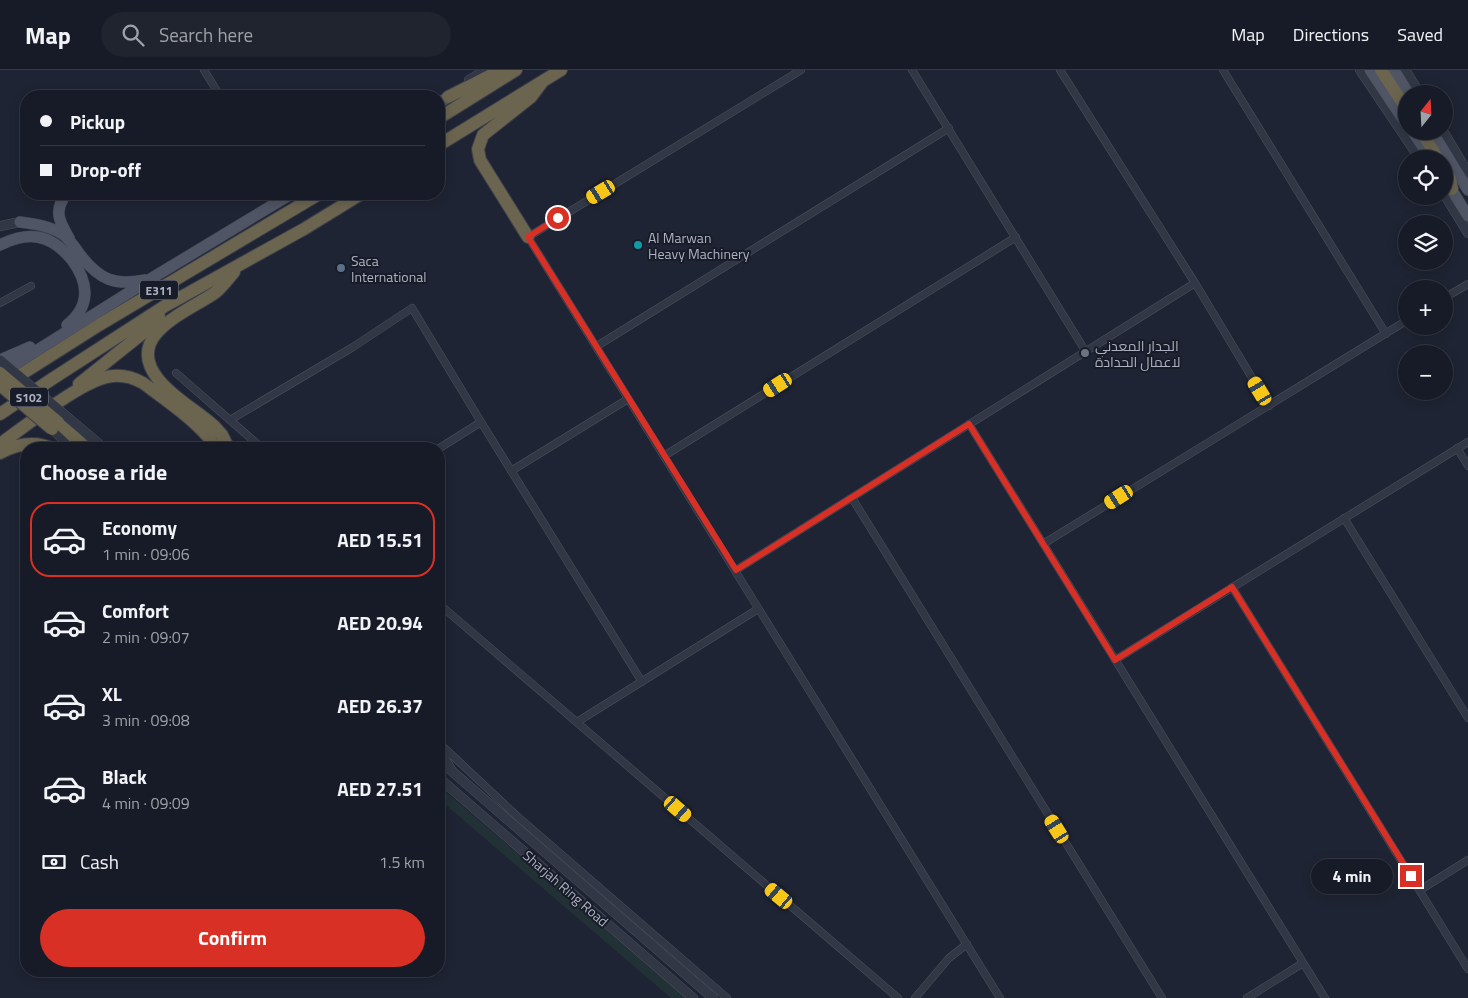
<!DOCTYPE html>
<meta charset="utf-8">
<style>
body{margin:0;font-family:"Titillium Web",Cairo,sans-serif;background:#20242f;color:#f1f3f6;height:100vh;display:flex;flex-direction:column;font-size:19px;white-space:nowrap}
*{box-sizing:border-box;margin:0}
p{font-size:16px;color:#9ea1a7}
.icon{flex:none;width:28px;height:28px;fill:none;stroke:currentColor;stroke-width:2;stroke-linecap:round;stroke-linejoin:round}
.map{position:relative;flex:1;overflow:hidden}
.side{position:absolute;left:20px;top:372px;width:425px;height:535px;display:flex;flex-direction:column;background:#171b27;border-radius:20px;box-shadow:0 2px 12px #0003,0 0 0 1px #363944}
.side>*{flex:none}
.guide{position:absolute;left:20px;top:20px;width:425px;height:110px;border-radius:20px;box-shadow:0 2px 12px #0003,0 0 0 1px #363944;display:grid;align-content:center;height:110px;padding:0 20px;background:#171b27}
.needle{width:32px;rotate:18deg}
.fabs{position:absolute;left:1398px;top:15px;display:grid;gap:10px}
.fabs a{display:grid;place-items:center;width:55px;height:55px;border-radius:50%;background:#171b27;box-shadow:0 2px 12px #0003,0 0 0 1px #363944;font-size:25px}
.end{position:absolute;width:22px;height:22px;margin:-11px;border:6px solid #d93025;background:#fff;box-shadow:0 0 0 2px #fff}
.from{border-radius:50%}
.bubble{position:absolute;height:35px;border-radius:18px;background:#171b27;box-shadow:0 2px 12px #0003,0 0 0 1px #363944;font-size:16px;font-weight:700;line-height:35px;text-align:center}
.car{position:absolute;width:15px;height:30px;margin:-15px -8px;border-radius:6px;box-shadow:0 0 4px 1px #0007;background:linear-gradient(#f5c518 24%,#345 0 40%,#f5c518 0 76%,#345 0 86%,#f5c518 0)}
.guide b{display:flex;align-items:center;gap:18px;height:48px;font-size:19px}
.guide b+b{border-top:1px solid #363944}
.guide i{width:12px;height:12px;background:#f1f3f6}
ul{padding:0;list-style:none}
li{display:flex;align-items:center;gap:15px;height:75px;margin:0 10px 8px;padding:0 10px;border:2px solid transparent;border-radius:20px}
li div{flex:1}
li b{display:block;font-size:19px}
li em{font-style:normal;font-weight:700}
li.active{border-color:#d93025}
li>.icon{width:45px;height:45px;stroke-width:1.5}
h2{padding:0 20px;font-size:22px;line-height:60px}
.pay{display:flex;align-items:center;gap:12px;height:55px;padding:0 20px;font-size:19px}
.pay p{margin-inline-start:auto}
.primary-button{display:flex;gap:10px;margin-top:auto;padding:10px 20px}
.primary-button a{flex:1;height:58px;border-radius:30px;background:#d93025;color:#fff;font-size:20px;font-weight:700;line-height:58px;text-align:center}
header{display:flex;align-items:center;gap:30px;box-sizing:border-box;height:70px;padding:0 25px;background:#171b27;border-bottom:1px solid #363944}
header strong{font-size:24px}
nav{display:flex;gap:28px;margin-inline-start:auto;font-size:18px}
.search{width:350px;height:45px;background:#20242f;display:flex;align-items:center;gap:12px;box-sizing:border-box;padding:0 18px;border-radius:28px;color:#9ea1a7;font-size:19px}
.map>svg:first-child{display:block}
.green{fill:#223136}
.lines{fill:none;stroke-linecap:round;stroke-linejoin:round}
.minor-casing{stroke:#4d5160;stroke-width:8}
.tertiary-casing{stroke:#4d5160;stroke-width:10}
.primary-casing{stroke:#3c404e;stroke-width:12}
.motorway-casing{stroke:#3a3e4c;stroke-width:14}
.minor{stroke:#323745;stroke-width:7}
.tertiary{stroke:#323745;stroke-width:9}
.primary{stroke:#505565;stroke-width:11}
.motorway{stroke:#6b6550;stroke-width:12}
.tertiary-bridge-casing{stroke:#4d5160;stroke-width:10;stroke-linecap:butt}
.motorway-bridge-casing{stroke:#3a3e4c;stroke-width:14;stroke-linecap:butt}
.tertiary-bridge{stroke:#323745;stroke-width:9}
.motorway-bridge{stroke:#6b6550;stroke-width:12}
.route{stroke:#d93025;stroke-width:6}
.culture-dot{fill:#0f9aa8;stroke:#181c29;stroke-width:2}
.service-dot{fill:#5c6f8a;stroke:#181c29;stroke-width:2}
.worship-dot{fill:#6b7280;stroke:#181c29;stroke-width:2}
.labels{text-anchor:middle;dominant-baseline:central;stroke-width:4;stroke-linejoin:round;paint-order:stroke}
.shield{fill:#181c29;stroke:#808494;stroke-width:1}
.shield-label{font-size:12px;font-weight:bold;fill:#acb1c2}
.poi-label{font-size:14px;fill:#acb1c2;stroke:#181c29;text-anchor:start}
.street-label{font-size:14px;fill:#acb1c2;stroke:#181c29}
</style>
<header>
<strong>Map</strong>
<div class="search"><svg class="icon" aria-label="search" viewBox="0 0 24 24"><circle cx="10" cy="10" r="6"/><path d="M15 15l6 6"/></svg>Search here</div>
<nav><a>Map</a><a>Directions</a><a>Saved</a></nav>
</header>
<div class="map">
<svg width="1468" height="928" viewBox="0 0 1468 928">
<rect width="100%" height="100%" fill="#1f2434"/>
<path class="green" d="M439 716 686 928H671L439 729Z"/>
<g class="lines">
<defs>
<path id="minor" d="M204 0 220 26
M801 0 528 167 1000 928
M912 0 1086 282
M1060 0 1195 213 1269 336
M1223 0 1386 264
M1444 228 1468 214
M0 233 31 216
M597 276 949 58
M176 303 263 379
M230 350 353 277 412 238 481 352 642 612
M969 354 1325 928
M1457 378 1468 396
M438 379 481 352
M664 386 1016 167
M511 401 628 329
M852 428 1162 928
M1344 448 1468 648
M1043 474 1406 251
M736 500 1195 213
M1232 517 1468 899
M439 534 898 928
M1115 590 1468 372
M577 652 758 539
M439 673 518 747 727 928
M439 681 446 689 453 701
M1420 820 1468 790
M915 928 949 888 967 874
M1247 928 1303 893"/>
<path id="tertiary" d="M1360 0 1420 89
M1405 0 1420 24
M469 10 486 0
M1443 61 1468 103
M1444 124 1468 163
M0 156 20 152
M52 359 73 379
M439 690 713 928
M439 708 693 928"/>
<path id="primary" d="M1370 0 1406 54
M1394 0 1409 24
M439 33 448 27
M1412 61 1431 89
M1432 61 1468 120
M1446 111 1468 146
M63 129C54 143 61 154 69 168
M20 152C35 154 51 156 64 165 71 171 76 179 81 186 100 210 115 216 145 210
M0 175C12 169 24 165 37 167 52 169 63 179 72 190 89 213 91 236 67 255
M0 290 30 277
M1 303 152 208 291 124"/>
<path id="motorway" d="M1381 0 1406 38
M448 27 501 0
M439 48 516 0
M1421 61 1438 89
M439 75 561 0
M1444 98 1450 109 1452 119
M528 167 480 90 478 79 483 65 531 27 543 11
M9 312 99 255 319 124
M79 314 144 262 159 246
M0 344 52 309 165 236 304 159 361 124
M58 352 87 379
M0 374C26 356 84 308 113 306 124 305 134 308 143 313 163 328 206 357 216 379
M229 379 222 365 214 356C196 340 173 328 158 309 123 264 188 242 216 222 223 216 228 209 234 202
M0 383C17 374 35 370 53 379"/>
</defs>
<use href="#minor" class="minor-casing"/>
<use href="#tertiary" class="tertiary-casing"/>
<use href="#primary" class="primary-casing"/>
<use href="#motorway" class="motorway-casing"/>
<use href="#minor" class="minor"/>
<use href="#tertiary" class="tertiary"/>
<use href="#primary" class="primary"/>
<use href="#motorway" class="motorway"/>
<defs>
<path id="tertiary-bridge" d="M0 290 105 379"/>
<path id="motorway-bridge" d="M0 303 58 352
M0 315 52 359"/>
</defs>
<use href="#tertiary-bridge" class="tertiary-bridge-casing"/>
<use href="#motorway-bridge" class="motorway-bridge-casing"/>
<use href="#tertiary-bridge" class="tertiary-bridge"/>
<use href="#motorway-bridge" class="motorway-bridge"/>
</g>
<g class="lines">
<path class="route" d="M558 148 528 167 736 500 969 354 1115 590 1232 517 1411 806"/>
</g>
<circle class="culture-dot" cx="638" cy="175" r="5"/>
<circle class="service-dot" cx="341" cy="198" r="5"/>
<circle class="worship-dot" cx="1085" cy="283" r="5"/>
<g class="labels">
<g class="shield">
<rect x="140" y="210.5" width="38" height="19" rx="4"/>
<rect x="10" y="317.5" width="38" height="19" rx="4"/>
</g>
<g class="shield-label">
<text x="159" y="220">E311</text>
<text x="29" y="327">S102</text>
</g>
<g class="poi-label">
<text x="648" y="167">Al Marwan<tspan x="648" dy="16">Heavy Machinery</tspan></text>
<text x="351" y="190">Saca<tspan x="351" dy="16">International</tspan></text>
<text x="1095" y="275">الجدار المعدني<tspan x="1095" dy="16">لاعمال الحدادة</tspan></text>
</g>
<g class="street-label">
<text transform="translate(566 818) rotate(41)">Sharjah Ring Road</text>
</g>
</g>
</svg>
<div class="fabs">
<a><svg class="needle" viewBox="-14 -14 28 28"><path d="M0-13l5 13h-10z" fill="#e53935"/><path d="M0 13l5-13h-10z" fill="#9ea1a7"/></svg></a>
<a><svg class="icon" aria-label="locate" viewBox="0 0 24 24"><circle cx="12" cy="12" r="6"/><path d="M12 2v4M12 18v4M2 12h4M18 12h4"/></svg></a>
<a><svg class="icon" aria-label="layers" viewBox="0 0 24 24"><path d="M12 4l9 5-9 5-9-5zM3 14l9 5 9-5"/></svg></a>
<a>+</a>
<a>−</a>
</div>
<i class="end from" style="left:558px;top:148px"></i>
<i class="end" style="left:1411px;top:806px"></i>
<div class="bubble" style="left:1311px;top:789px;width:82px">4 min</div>
<i class="car" style="left:601px;top:122px;rotate:239deg"></i>
<i class="car" style="left:778px;top:315px;rotate:238deg"></i>
<i class="car" style="left:1260px;top:321px;rotate:329deg"></i>
<i class="car" style="left:1119px;top:427px;rotate:238deg"></i>
<i class="car" style="left:678px;top:739px;rotate:131deg"></i>
<i class="car" style="left:1057px;top:759px;rotate:328deg"></i>
<i class="car" style="left:779px;top:826px;rotate:310deg"></i>
<div class="guide">
<b><i class="from"></i>Pickup</b>
<b><i></i>Drop-off</b>
</div>
<section class="side">
<h2>Choose a ride</h2>
<ul>
<li class="active"><svg class="icon" aria-label="car" viewBox="0 0 24 24"><path d="M5 17H2v-5l4-1 3-4h7l3 4 3 1v5h-3M9 17h6M6 11h13"/><circle cx="7" cy="17" r="2"/><circle cx="17" cy="17" r="2"/></svg><div><b>Economy</b><p>1 min · 09:06</p></div><em>AED 15.51</em></li>
<li><svg class="icon" aria-label="car" viewBox="0 0 24 24"><path d="M5 17H2v-5l4-1 3-4h7l3 4 3 1v5h-3M9 17h6M6 11h13"/><circle cx="7" cy="17" r="2"/><circle cx="17" cy="17" r="2"/></svg><div><b>Comfort</b><p>2 min · 09:07</p></div><em>AED 20.94</em></li>
<li><svg class="icon" aria-label="car" viewBox="0 0 24 24"><path d="M5 17H2v-5l4-1 3-4h7l3 4 3 1v5h-3M9 17h6M6 11h13"/><circle cx="7" cy="17" r="2"/><circle cx="17" cy="17" r="2"/></svg><div><b>XL</b><p>3 min · 09:08</p></div><em>AED 26.37</em></li>
<li><svg class="icon" aria-label="car" viewBox="0 0 24 24"><path d="M5 17H2v-5l4-1 3-4h7l3 4 3 1v5h-3M9 17h6M6 11h13"/><circle cx="7" cy="17" r="2"/><circle cx="17" cy="17" r="2"/></svg><div><b>Black</b><p>4 min · 09:09</p></div><em>AED 27.51</em></li>
</ul>
<div class="pay"><svg class="icon" aria-label="cash" viewBox="0 0 24 24"><path d="M3 7h18v10H3z"/><circle cx="12" cy="12" r="2"/></svg>Cash<p>1.5 km</p></div>
<div class="primary-button"><a>Confirm</a></div>
</section>
</div>
